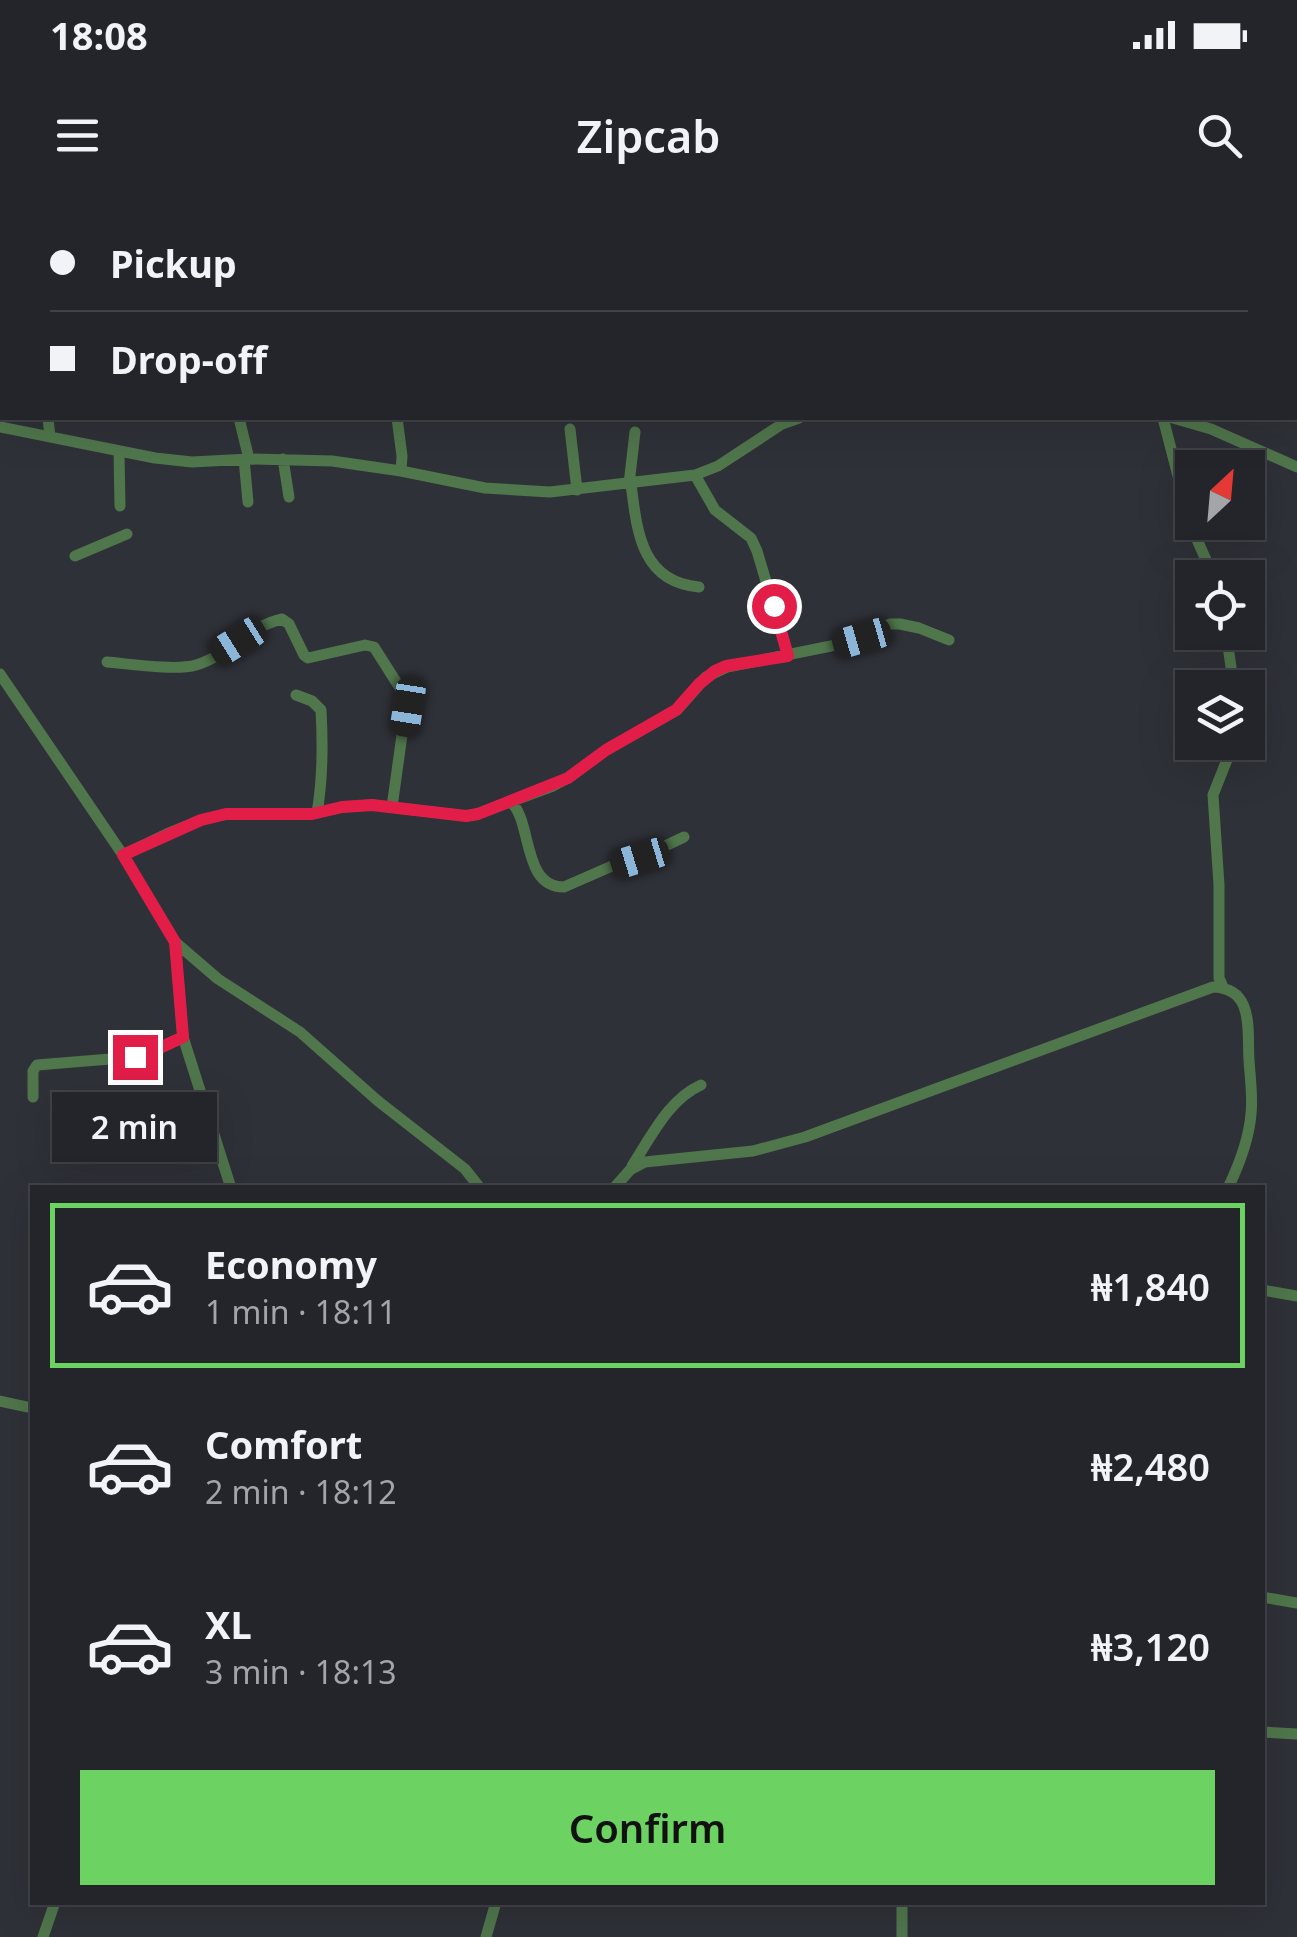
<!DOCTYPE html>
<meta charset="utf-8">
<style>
body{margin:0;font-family:"Noto Sans",sans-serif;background:#2f3136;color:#f1f3f6;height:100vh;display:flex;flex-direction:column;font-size:38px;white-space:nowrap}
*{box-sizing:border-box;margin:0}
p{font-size:32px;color:#a3a5a8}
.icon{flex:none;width:55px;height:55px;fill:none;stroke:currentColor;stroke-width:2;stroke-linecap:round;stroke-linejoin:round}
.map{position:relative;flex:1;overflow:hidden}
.side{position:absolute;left:30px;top:985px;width:1235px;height:720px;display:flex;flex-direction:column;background:#23252a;border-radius:0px;box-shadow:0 10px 40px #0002,0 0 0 2px #404247}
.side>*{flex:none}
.guide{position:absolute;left:0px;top:0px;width:1298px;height:220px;box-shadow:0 10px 40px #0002,0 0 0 2px #404247;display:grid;align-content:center;height:220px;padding:0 50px;background:#23252a}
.needle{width:65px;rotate:26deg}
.tools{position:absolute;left:1175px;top:250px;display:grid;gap:20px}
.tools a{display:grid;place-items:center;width:90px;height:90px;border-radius:0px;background:#23252a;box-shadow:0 10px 40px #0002,0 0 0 2px #404247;font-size:50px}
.end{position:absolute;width:45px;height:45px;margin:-22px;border:12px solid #e11d48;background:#fff;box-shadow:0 0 0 5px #fff}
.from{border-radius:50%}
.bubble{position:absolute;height:70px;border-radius:0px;background:#23252a;box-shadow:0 10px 40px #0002,0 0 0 2px #404247;font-size:32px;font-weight:600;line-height:70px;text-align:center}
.car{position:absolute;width:30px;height:60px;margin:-30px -15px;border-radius:12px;box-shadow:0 0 8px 2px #0007;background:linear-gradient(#222 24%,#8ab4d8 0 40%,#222 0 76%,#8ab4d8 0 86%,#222 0)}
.guide b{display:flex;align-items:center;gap:35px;height:95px;font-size:38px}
.guide b+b{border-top:2px solid #404247}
.guide i{width:25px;height:25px;background:#f1f3f6}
ul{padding:18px 0 0;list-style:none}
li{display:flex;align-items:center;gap:30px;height:165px;margin:0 20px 15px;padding:0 30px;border:5px solid transparent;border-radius:0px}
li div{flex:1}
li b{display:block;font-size:38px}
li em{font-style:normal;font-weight:600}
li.active{border-color:#6cd362}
li>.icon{width:90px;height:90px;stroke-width:1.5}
.action{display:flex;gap:20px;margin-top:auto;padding:20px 50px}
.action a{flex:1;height:115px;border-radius:0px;background:#6cd362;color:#111;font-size:40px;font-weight:600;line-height:115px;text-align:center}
.status{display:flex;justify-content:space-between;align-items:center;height:70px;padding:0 50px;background:#23252a;direction:ltr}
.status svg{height:28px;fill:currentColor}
header{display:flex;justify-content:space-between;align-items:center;height:130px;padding:0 50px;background:#23252a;font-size:45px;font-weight:600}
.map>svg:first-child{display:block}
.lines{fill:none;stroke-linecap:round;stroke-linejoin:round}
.minor{stroke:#50764c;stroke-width:11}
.route{stroke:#e11d48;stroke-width:12}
</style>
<div class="status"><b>18:08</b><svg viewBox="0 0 49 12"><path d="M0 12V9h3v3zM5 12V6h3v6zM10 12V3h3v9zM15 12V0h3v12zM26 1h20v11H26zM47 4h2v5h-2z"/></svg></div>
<header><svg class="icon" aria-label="menu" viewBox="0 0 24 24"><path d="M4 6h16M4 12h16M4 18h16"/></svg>Zipcab<svg class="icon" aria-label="search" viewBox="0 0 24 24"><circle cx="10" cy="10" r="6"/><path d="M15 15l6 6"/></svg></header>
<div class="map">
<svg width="1297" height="1737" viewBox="0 0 1297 1737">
<rect width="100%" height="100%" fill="#2f3138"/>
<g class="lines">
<path class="minor" d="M145 0 147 2
M446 0V2
M389 1 394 2
M88 2 92 0
M616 2 618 0
M1185 2 1186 0
M0 53 2 57
M0 83 2 81
M48 218 50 237
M239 218 249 259
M397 218 402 256 401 271
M1163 218 1191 326 1214 378
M1173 218 1211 229 1297 267
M0 227 155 258 192 262 249 259 332 261 401 271 485 288 550 292 695 275 718 266 782 224 799 218
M570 229 577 290
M119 252 120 306
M244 259 248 302
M283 259 289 297
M695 275 715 310 751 338 757 351 788 455
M629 284 635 232
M631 284C637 331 641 382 699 387
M75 356 127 334
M1226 432 1234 488
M107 462C130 464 176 471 196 465 227 456 249 426 282 419L289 424 304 455 308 458 365 445 374 447 407 499 392 607
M0 474 123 655 175 742 218 779 300 832 378 901 465 969 480 988
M296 495 312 501 321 510C323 545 323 578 317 613
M510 601C533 620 521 687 564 687L612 666 640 658 684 637
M123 655 171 632 201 620 226 614H311L343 607 372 605 466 616 477 614 553 586 568 578 606 550 677 510 706 477 727 467 831 446 862 438 890 424H900L919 428 949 440
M175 742 183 837 231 988
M1223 787 1219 778V685L1213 595 1234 542
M33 897V871L37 865 135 857 149 853 183 837
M632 966C651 937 669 899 701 885
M614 988 630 970 645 962 753 951 805 937 1213 787C1255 788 1247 831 1249 860 1250 877 1253 897 1251 914 1249 939 1239 965 1228 988
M1262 1090 1297 1096
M0 1201 32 1208
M1262 1397 1297 1403
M1262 1532 1297 1534
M43 1737 55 1702
M486 1737 496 1702
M902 1737V1702"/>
</g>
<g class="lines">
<path class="route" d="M135 857 149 853 183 837 175 742 123 655 201 620 226 614H312L342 607 372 605 466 616 478 614 568 578 606 550 676 510 699 484 715 471 726 466 788 456 774 406"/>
</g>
</svg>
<div class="tools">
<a><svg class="needle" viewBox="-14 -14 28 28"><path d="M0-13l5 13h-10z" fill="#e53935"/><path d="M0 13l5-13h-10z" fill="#a3a5a8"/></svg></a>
<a><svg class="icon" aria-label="locate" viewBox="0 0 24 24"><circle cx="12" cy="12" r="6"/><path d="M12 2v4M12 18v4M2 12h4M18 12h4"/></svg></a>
<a><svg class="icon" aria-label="layers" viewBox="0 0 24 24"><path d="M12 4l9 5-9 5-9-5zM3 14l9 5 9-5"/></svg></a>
</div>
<i class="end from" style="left:774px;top:406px"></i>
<i class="end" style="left:135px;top:857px"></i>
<div class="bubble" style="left:52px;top:892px;width:165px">2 min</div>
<i class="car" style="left:862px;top:438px;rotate:254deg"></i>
<i class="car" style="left:238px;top:441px;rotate:238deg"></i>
<i class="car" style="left:408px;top:507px;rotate:189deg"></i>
<i class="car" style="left:640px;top:658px;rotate:253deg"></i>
<div class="guide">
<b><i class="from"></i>Pickup</b>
<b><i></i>Drop-off</b>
</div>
<section class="side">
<ul>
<li class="active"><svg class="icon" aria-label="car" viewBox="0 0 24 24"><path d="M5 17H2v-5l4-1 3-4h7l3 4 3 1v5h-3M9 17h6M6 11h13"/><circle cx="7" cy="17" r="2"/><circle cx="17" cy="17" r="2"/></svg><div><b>Economy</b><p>1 min · 18:11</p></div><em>₦1,840</em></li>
<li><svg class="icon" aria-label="car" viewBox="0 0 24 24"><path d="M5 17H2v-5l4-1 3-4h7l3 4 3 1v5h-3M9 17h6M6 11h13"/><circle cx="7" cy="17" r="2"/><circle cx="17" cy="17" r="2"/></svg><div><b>Comfort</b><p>2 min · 18:12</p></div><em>₦2,480</em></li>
<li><svg class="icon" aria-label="car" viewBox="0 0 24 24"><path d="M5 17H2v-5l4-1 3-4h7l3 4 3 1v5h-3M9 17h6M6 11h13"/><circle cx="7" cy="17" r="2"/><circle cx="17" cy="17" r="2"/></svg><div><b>XL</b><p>3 min · 18:13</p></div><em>₦3,120</em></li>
</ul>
<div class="action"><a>Confirm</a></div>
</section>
</div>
